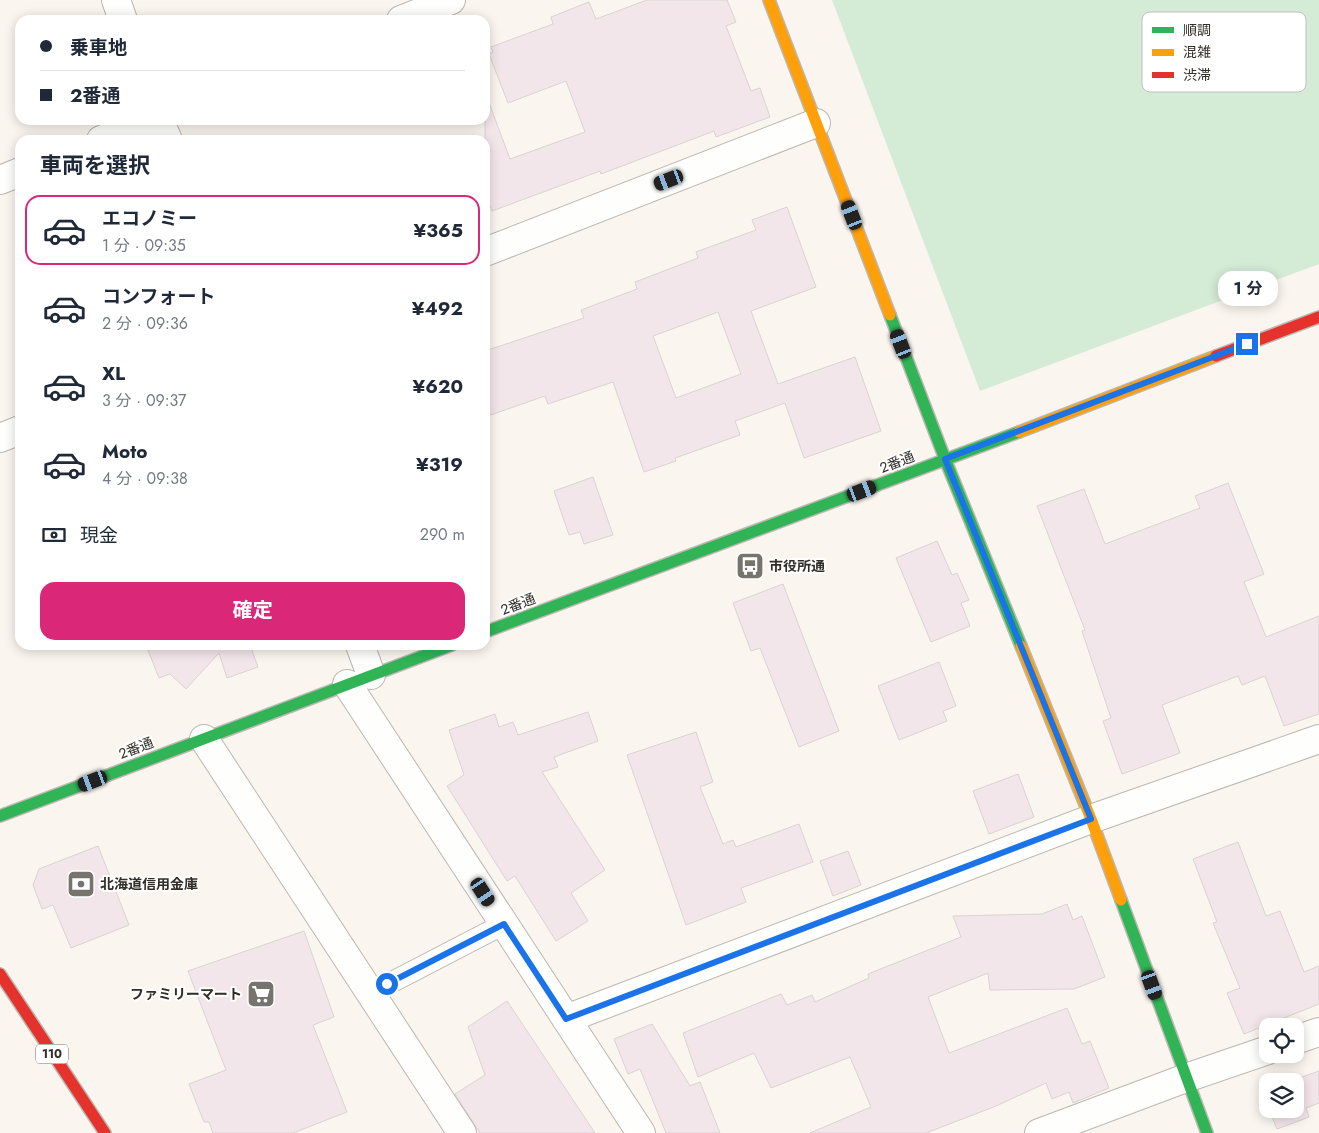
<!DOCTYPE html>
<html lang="ja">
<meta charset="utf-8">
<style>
body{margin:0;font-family:Jost,"Noto Sans JP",sans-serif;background:#f6f6f7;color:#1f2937;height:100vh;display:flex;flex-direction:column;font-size:19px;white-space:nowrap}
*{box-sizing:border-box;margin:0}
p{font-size:16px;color:#747a83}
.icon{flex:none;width:28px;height:28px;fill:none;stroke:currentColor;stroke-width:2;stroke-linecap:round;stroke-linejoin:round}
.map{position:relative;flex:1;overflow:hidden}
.sheet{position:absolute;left:15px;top:135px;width:475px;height:515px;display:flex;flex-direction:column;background:#fff;border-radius:15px;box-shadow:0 2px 12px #0003}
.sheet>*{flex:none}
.guide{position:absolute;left:15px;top:15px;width:475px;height:110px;border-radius:15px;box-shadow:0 2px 12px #0003;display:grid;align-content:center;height:110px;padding:0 25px;background:#fff}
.controls{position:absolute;left:1259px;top:1018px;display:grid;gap:10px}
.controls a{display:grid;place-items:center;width:45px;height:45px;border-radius:10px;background:#fff;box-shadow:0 2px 12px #0003;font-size:25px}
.end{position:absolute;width:22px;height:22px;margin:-11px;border:6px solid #1a73e8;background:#fff;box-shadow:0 0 0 2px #fff}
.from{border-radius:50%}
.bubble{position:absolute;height:35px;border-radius:15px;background:#fff;box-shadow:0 2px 12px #0003;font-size:16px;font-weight:700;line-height:35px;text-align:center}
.car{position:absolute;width:15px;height:30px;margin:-15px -8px;border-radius:6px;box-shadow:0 0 4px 1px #0007;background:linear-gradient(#222 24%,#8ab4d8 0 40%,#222 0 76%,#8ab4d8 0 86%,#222 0)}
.guide b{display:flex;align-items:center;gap:18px;height:48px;font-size:19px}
.guide b+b{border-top:1px solid #e0e1e3}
.guide i{width:12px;height:12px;background:#1f2937}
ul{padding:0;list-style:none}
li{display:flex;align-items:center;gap:15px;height:70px;margin:0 10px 8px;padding:0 15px;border:2px solid transparent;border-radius:15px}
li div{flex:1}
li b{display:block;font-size:19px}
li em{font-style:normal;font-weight:700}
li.selected{border-color:#db2777}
li>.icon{width:45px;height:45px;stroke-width:1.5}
h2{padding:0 25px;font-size:22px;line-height:60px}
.pay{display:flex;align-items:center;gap:12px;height:55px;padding:0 25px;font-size:19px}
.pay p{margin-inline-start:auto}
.cta{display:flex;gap:10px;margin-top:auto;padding:10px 25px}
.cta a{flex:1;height:58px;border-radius:15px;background:#db2777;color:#fff;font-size:20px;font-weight:700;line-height:58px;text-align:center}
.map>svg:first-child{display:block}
.green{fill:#d4ebd6}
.building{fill:#f3e6eb;stroke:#d9d3d2;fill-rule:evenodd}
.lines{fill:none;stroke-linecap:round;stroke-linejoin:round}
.lane-casing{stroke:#bbb7b1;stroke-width:22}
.street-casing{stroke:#bbb7b1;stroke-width:30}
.fast-casing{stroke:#bbb7b1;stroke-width:14}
.slow-casing{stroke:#bbb7b1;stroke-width:14}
.jam-casing{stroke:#bbb7b1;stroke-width:14}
.lane{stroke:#fefefc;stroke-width:20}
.street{stroke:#fefefc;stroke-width:28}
.fast{stroke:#30b455;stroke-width:11}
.slow{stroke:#ff9f0a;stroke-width:11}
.jam{stroke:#e5322d;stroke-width:11}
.route{stroke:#1a73e8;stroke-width:6}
.labels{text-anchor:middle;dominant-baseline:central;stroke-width:4;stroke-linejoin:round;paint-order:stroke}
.shield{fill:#fff;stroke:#6f6d68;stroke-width:1}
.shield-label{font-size:12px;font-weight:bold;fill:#312e28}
.street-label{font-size:14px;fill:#312e28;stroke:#fff}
.poi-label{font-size:14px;font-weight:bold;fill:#312e28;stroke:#fff;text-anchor:start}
.key{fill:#fff;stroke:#c1c0be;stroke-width:1}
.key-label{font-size:14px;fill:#312e28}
</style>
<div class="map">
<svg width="1319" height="1133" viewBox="0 0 1319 1133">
<rect width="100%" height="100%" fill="#faf5ee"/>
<path class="green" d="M832 0H1319V264L980 391Z"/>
<path class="building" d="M647 0H727L736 22 726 26 751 91 760 88 770 117 716 137 714 131 601 174 600 171 492 211 485 192V101L488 100 510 159 585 132 566 81 508 103 489 54 493 52 491 47 553 24 551 17 589 2 596 19Z
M787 207 816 287 751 311 778 384 855 357 881 431 804 458 785 403 735 421 740 435 675 458 676 461 644 472 613 382 548 404 545 396 485 417V351L584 318 581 310 637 289 635 282 698 258 696 252 756 230 752 220ZM718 312 741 374 676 398 653 336Z
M593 477 613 535 584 544 580 532 569 535 554 491Z
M1228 483 1264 574 1244 582 1266 637 1319 616V714L1284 726 1265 676 1242 685 1238 676 1162 705 1180 753 1122 774 1103 721 1111 718 1082 631 1085 630 1037 506 1084 489 1105 544 1200 508 1195 496Z
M937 541 952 575 957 573 969 600 961 603 970 626 931 642 896 558Z
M783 584 839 731 799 747 760 648 751 651 733 603Z
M146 645H250L258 667 227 678 219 653 186 689 170 674 159 678Z
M939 662 956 706 943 711 947 721 899 740 878 686Z
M588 712 598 741 554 757 558 767 542 772 605 870 571 893 588 921 556 941 515 876 507 881 447 786 464 775 449 730 495 714 499 727 513 722 518 735Z
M696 732 713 782 700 787 723 844 733 840 736 847 799 824 813 862 741 888 746 902 686 925 627 755Z
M1018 774 1034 817 989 834 973 791Z
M1238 842 1266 916 1280 911 1304 972 1319 966V1004L1244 1034 1227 993 1240 988 1213 923 1217 922 1193 859Z
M98 846 129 925 71 948 53 905 42 909 33 885 39 869Z
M848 851 861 885 833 896 820 861Z
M1067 904 1073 920 1082 916 1105 977 1074 989 990 990 988 973 928 997 949 1053 1067 1008 1082 1044 1090 1041 1109 1088 1073 1103 1069 1092 1052 1099 1046 1083 996 1106 926 1133H810L871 1107 850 1057 771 1088 754 1053 698 1077 683 1033 781 994 787 1005 812 995 815 1002 869 978 868 974 961 937 953 916 1042 914Z
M304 931 334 1017 313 1025 347 1112 293 1133H213L209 1122H204L189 1084 226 1070 188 971Z
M507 1001 595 1133H480L455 1094 485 1075 468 1027Z
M652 1024 690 1086 700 1082 720 1133H666L640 1069 628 1074 614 1039Z
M1319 1071V1103L1306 1108 1309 1117 1277 1129 1269 1109H1295V1081H1291Z"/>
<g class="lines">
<defs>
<path id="lane" d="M371 993 504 924"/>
<path id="street" d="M116 0 123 20
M401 20 451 0
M159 120 168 140
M101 140 152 120
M0 180 20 172
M485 252 816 123
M0 438 20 430
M360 645 371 675
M347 684 641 1133
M204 739 462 1133
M566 1019 1091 819 1319 739
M1295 1040 1319 1032
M1039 1133 1186 1078 1268 1050"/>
<path id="fast" d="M890 315 945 459 1021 646
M485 632 1019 432
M0 816 452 645
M1121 900 1207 1133"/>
<path id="slow" d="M769 0 890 315
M1019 432 1216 356
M1021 646 1091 819 1121 900"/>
<path id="jam" d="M1216 356 1319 317
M0 974 105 1133"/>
</defs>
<use href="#lane" class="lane-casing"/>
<use href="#street" class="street-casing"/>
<use href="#fast" class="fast-casing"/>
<use href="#slow" class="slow-casing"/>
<use href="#jam" class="jam-casing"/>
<use href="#lane" class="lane"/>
<use href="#street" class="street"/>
<use href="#fast" class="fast"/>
<use href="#slow" class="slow"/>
<use href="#jam" class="jam"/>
</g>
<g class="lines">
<path class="route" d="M387 984 504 924 566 1019 1091 819 945 459 1247 344"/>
</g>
<defs>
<symbol id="bus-square" viewBox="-11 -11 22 22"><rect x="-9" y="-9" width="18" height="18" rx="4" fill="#77746d" stroke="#fff"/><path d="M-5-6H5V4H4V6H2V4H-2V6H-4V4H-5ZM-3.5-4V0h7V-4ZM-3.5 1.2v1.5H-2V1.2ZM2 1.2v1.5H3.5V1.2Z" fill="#fff"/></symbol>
<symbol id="bank-square" viewBox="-11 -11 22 22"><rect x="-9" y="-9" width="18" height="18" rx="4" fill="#77746d" stroke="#fff"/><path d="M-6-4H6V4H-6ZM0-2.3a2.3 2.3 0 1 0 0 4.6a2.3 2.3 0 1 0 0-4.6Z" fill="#fff"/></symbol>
<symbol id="supermarket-square" viewBox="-11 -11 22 22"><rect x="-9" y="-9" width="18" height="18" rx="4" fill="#77746d" stroke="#fff"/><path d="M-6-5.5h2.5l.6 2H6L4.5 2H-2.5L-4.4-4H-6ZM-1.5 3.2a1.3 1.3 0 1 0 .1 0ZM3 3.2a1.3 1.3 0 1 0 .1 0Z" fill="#fff"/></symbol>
</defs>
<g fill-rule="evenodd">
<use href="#bus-square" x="734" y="550" width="32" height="32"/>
<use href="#bank-square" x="65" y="868" width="32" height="32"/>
<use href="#supermarket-square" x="245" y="978" width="32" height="32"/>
</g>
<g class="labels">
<rect class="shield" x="36" y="1044.5" width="32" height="19" rx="4"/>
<g class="shield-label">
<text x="52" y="1054">110</text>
</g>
<g class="street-label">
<text transform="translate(897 462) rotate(-21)">2番通</text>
<text transform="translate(518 604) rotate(-21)">2番通</text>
<text transform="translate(136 748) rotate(-21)">2番通</text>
</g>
<g class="poi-label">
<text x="769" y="566">市役所通</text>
<text x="100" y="884">北海道信用金庫</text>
<text x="242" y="994" text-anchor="end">ファミリーマート</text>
</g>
</g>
<rect x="1142" y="12" width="164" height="80" rx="8" class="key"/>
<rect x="1152" y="27" width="22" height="6" fill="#30b455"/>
<rect x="1152" y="49" width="22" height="7" fill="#ff9f0a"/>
<rect x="1152" y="72" width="22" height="6" fill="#e5322d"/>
<g class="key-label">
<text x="1183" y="35">順調</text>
<text x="1183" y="57">混雑</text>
<text x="1183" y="80">渋滞</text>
</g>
</svg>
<div class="controls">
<a><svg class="icon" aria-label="locate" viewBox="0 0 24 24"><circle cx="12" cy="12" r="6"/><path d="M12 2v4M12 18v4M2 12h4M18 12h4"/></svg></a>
<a><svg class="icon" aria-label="layers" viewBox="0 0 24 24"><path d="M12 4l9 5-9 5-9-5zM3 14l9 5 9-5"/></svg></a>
</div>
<i class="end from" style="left:387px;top:984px"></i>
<i class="end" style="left:1247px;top:344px"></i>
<div class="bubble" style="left:1218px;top:271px;width:60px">1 分</div>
<i class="car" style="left:669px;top:180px;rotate:249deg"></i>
<i class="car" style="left:852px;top:215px;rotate:339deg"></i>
<i class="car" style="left:901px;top:344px;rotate:339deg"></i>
<i class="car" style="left:862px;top:491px;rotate:69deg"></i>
<i class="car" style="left:93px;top:781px;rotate:249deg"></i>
<i class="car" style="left:483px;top:892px;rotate:147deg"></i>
<i class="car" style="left:1152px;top:985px;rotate:160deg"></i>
<div class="guide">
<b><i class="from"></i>乗車地</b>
<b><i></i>2番通</b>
</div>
<section class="sheet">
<h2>車両を選択</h2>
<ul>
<li class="selected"><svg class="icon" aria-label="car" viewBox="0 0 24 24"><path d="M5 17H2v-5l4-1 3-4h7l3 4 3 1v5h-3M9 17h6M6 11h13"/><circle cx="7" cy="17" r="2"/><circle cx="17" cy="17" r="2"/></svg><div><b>エコノミー</b><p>1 分 · 09:35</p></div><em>¥365</em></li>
<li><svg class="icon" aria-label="car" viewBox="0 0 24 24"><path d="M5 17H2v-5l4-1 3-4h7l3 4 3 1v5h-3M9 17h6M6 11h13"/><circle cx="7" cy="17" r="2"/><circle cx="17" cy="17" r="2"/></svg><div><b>コンフォート</b><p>2 分 · 09:36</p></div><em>¥492</em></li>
<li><svg class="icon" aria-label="car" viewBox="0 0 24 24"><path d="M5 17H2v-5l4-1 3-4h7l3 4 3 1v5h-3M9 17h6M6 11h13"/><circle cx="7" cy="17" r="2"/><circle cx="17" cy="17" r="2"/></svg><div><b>XL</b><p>3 分 · 09:37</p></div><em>¥620</em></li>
<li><svg class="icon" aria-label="car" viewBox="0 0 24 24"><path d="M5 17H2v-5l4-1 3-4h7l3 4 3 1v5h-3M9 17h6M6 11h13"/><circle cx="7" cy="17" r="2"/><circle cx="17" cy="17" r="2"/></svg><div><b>Moto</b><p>4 分 · 09:38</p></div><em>¥319</em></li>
</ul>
<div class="pay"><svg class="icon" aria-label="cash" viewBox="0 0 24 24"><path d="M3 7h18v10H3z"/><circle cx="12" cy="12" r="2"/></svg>現金<p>290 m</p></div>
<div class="cta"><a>確定</a></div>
</section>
</div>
